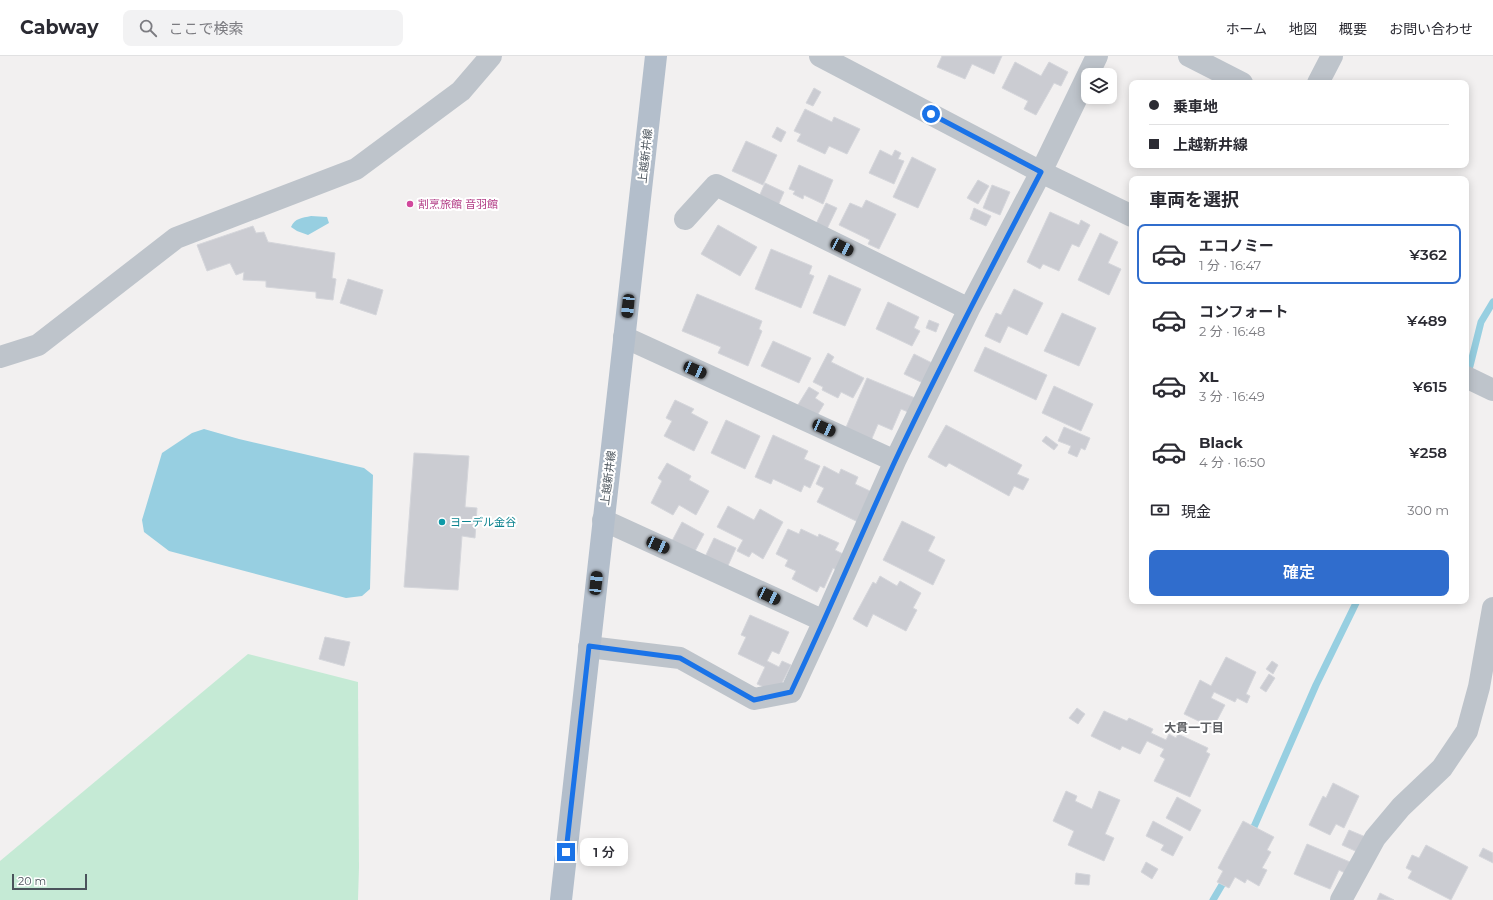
<!DOCTYPE html>
<html lang="ja">
<meta charset="utf-8">
<style>
body{margin:0;font-family:Montserrat,"Noto Sans JP",sans-serif;background:#f2f2f3;color:#2b2b33;height:100vh;display:flex;flex-direction:column;font-size:15px;white-space:nowrap}
*{box-sizing:border-box;margin:0}
p{font-size:13px;color:#7c7c81}
.icon{flex:none;width:22px;height:22px;fill:none;stroke:currentColor;stroke-width:2;stroke-linecap:round;stroke-linejoin:round}
.map{position:relative;flex:1;overflow:hidden}
.side{position:absolute;left:1129px;top:120px;width:340px;height:428px;display:flex;flex-direction:column;background:#fff;border-radius:8px;box-shadow:0 2px 10px #0003}
.side>*{flex:none}
.hud{position:absolute;left:1129px;top:24px;width:340px;height:88px;border-radius:8px;box-shadow:0 2px 10px #0003;display:grid;align-content:center;height:88px;padding:0 20px;background:#fff}
.fabs{position:absolute;left:1081px;top:12px;display:grid;gap:8px}
.fabs a{display:grid;place-items:center;width:36px;height:36px;border-radius:8px;background:#fff;box-shadow:0 2px 10px #0003;font-size:20px}
.scale{position:absolute;left:12px;bottom:10px;width:75px;box-sizing:border-box;padding-left:4px;border:2px solid #4a535b;border-top:0;font-size:11px;line-height:14px;white-space:nowrap;color:#4a535b;-webkit-text-stroke:3px #fff;paint-order:stroke}
.end{position:absolute;width:18px;height:18px;margin:-9px;border:5px solid #1a73e8;background:#fff;box-shadow:0 0 0 2px #fff}
.from{border-radius:50%}
.bubble{position:absolute;height:28px;border-radius:8px;background:#fff;box-shadow:0 2px 10px #0003;font-size:13px;font-weight:600;line-height:28px;text-align:center}
.car{position:absolute;width:12px;height:24px;margin:-12px -6px;border-radius:5px;box-shadow:0 0 3px 1px #0007;background:linear-gradient(#222 24%,#8ab4d8 0 40%,#222 0 76%,#8ab4d8 0 86%,#222 0)}
.hud b{display:flex;align-items:center;gap:14px;height:38px;font-size:15px}
.hud b+b{border-top:1px solid #e1e1e2}
.hud i{width:10px;height:10px;background:#2b2b33}
ul{padding:0;list-style:none}
li{display:flex;align-items:center;gap:12px;height:60px;margin:0 8px 6px;padding:0 12px;border:2px solid transparent;border-radius:8px}
li div{flex:1}
li b{display:block;font-size:15px}
li em{font-style:normal;font-weight:600}
li.current{border-color:#306dcd}
li>.icon{width:36px;height:36px;stroke-width:1.5}
h2{padding:0 20px;font-size:18px;line-height:48px}
.pay{display:flex;align-items:center;gap:10px;height:44px;padding:0 20px;font-size:15px}
.pay p{margin-inline-start:auto}
.primary-button{display:flex;gap:8px;margin-top:auto;padding:8px 20px}
.primary-button a{flex:1;height:46px;border-radius:8px;background:#306dcd;color:#fff;font-size:16px;font-weight:600;line-height:46px;text-align:center}
header{display:flex;align-items:center;gap:24px;box-sizing:border-box;height:56px;padding:0 20px;background:#fff;border-bottom:1px solid #e1e1e2}
header strong{font-size:19px}
nav{display:flex;gap:22px;margin-inline-start:auto;font-size:14px}
.search{width:280px;height:36px;background:#f2f2f3;display:flex;align-items:center;gap:10px;box-sizing:border-box;padding:0 14px;border-radius:8px;color:#7c7c81;font-size:15px}
.map>svg:first-child{display:block}
.green{fill:#c5ead5}
.water{fill:#97cfe1}
.lines{fill:none;stroke-linecap:round;stroke-linejoin:round}
.stream{stroke:#97cfe1;stroke-width:7}
.building{fill:#cbccd2;stroke:#d5d6db}
.minor{stroke:#bec4cb;stroke-width:22}
.major{stroke:#b3becb;stroke-width:22}
.route{stroke:#1a73e8;stroke-width:5}
.hotel-dot{fill:#d1479c;stroke:#fff;stroke-width:1.5}
.culture-dot{fill:#0f9aa8;stroke:#fff;stroke-width:1.5}
.labels{text-anchor:middle;dominant-baseline:central;stroke-width:4;stroke-linejoin:round;paint-order:stroke}
.street-label{font-size:11px;fill:#4a535b;stroke:#fff}
.hotel-label{font-size:11px;fill:#b23c85;stroke:#fff;text-anchor:start}
.culture-label{font-size:11px;fill:#0d838f;stroke:#fff;text-anchor:start}
.neighbourhood-label{font-size:12px;font-weight:bold;fill:#5e6064;stroke:#fff}
</style>
<header>
<strong>Cabway</strong>
<div class="search"><svg class="icon" aria-label="search" viewBox="0 0 24 24"><circle cx="10" cy="10" r="6"/><path d="M15 15l6 6"/></svg>ここで検索</div>
<nav><a>ホーム</a><a>地図</a><a>概要</a><a>お問い合わせ</a></nav>
</header>
<div class="map">
<svg width="1493" height="844" viewBox="0 0 1493 844">
<rect width="100%" height="100%" fill="#f2f0f0"/>
<path class="green" d="M248 598 358 626 359 811 358 844H0V805Z"/>
<path class="water" d="M311 160 327 161 329 167 308 179 297 175 291 171C295 162 302 162 311 160Z
M204 373 239 383 364 412 373 419 370 533 362 540 346 542 169 495 144 476 142 464 162 397 192 377Z"/>
<g class="lines">
<path class="stream" d="M1466 317 1470 310 1481 266 1493 246
M1250 780 1316 629 1357 545
M1213 844 1226 822"/>
</g>
<path class="building" d="M942 0H1002L994 18 972 8 965 23 937 11Z
M1015 6 1041 20 1049 6 1068 16 1061 30 1054 27 1036 59 1024 53 1028 45 1002 32Z
M814 32 821 36 813 50 806 47Z
M805 53 832 66 834 61 860 73 847 98 829 90 825 98 797 85 801 78 794 75Z
M777 71 786 76 781 86 772 81Z
M746 85 777 99 763 129 732 115Z
M880 94 892 100 895 94 901 97 898 103 904 105 894 128 869 117Z
M912 101 936 113 918 152 893 141Z
M799 109 833 124 823 148 804 139 803 143 793 138 795 135 789 133Z
M978 124 989 130 978 148 967 142Z
M765 127 784 136 777 152 758 143Z
M992 129 1010 136 1000 159 983 152Z
M866 144 896 158 879 193 868 188 870 184 839 169 850 147 862 152Z
M826 147 837 152 825 177 814 172Z
M974 152 991 160 986 170 970 163Z
M1050 156 1079 169 1081 164 1090 169 1079 191 1072 188 1059 215 1043 208 1040 213 1027 206Z
M718 169 757 191 740 220 701 198Z
M253 170 256 177 264 176 268 186 335 197 332 222 336 223 333 244 316 242V236L266 231V225L243 224 244 216 236 219 230 207 207 215 197 189Z
M1100 177 1118 186 1108 207 1121 213 1109 239 1078 224Z
M771 193 812 210 809 218 814 220 801 252 755 233Z
M829 219 861 233 845 270 813 257Z
M348 223 383 234 376 259 340 247Z
M1014 233 1043 247 1027 279 1008 270 1000 287 985 280 996 257 1001 259Z
M697 238 762 265 759 273 762 275 748 310 718 297 721 291 682 275Z
M888 246 919 261 914 272 920 275 912 290 876 273Z
M1062 257 1096 272 1079 310 1044 295Z
M929 264 939 268 936 276 926 272Z
M773 285 811 302 799 327 761 310Z
M985 291 1047 319 1036 344 974 315Z
M828 297 834 301 831 306 864 322 853 342 841 336 838 342 822 334 823 331 813 326Z
M914 298 932 307 923 327 904 318Z
M867 322 915 342 908 356 901 353 892 374 878 368 870 387 844 376Z
M1054 330 1093 348 1081 375 1042 357Z
M809 331 819 337 815 342 824 348 815 363 796 352Z
M675 344 694 353 691 357 708 366 694 395 664 380 672 365 666 362Z
M726 364 760 380 745 413 711 397Z
M946 369 1022 409 1017 418 1029 423 1023 434 1014 430 1009 440 949 407 946 411 928 401Z
M1064 371 1090 382 1085 394 1081 392 1077 401 1068 397 1071 390 1058 385Z
M773 379 808 395 804 403 820 410 810 432 804 429 801 436 773 423 771 428 755 421Z
M1046 380 1058 389 1054 394 1042 385Z
M414 397 469 400 465 451 477 452 475 482 462 480 458 534 404 531Z
M667 407 691 420 689 424 709 435 696 459 679 449 673 459 651 447 662 425 658 422Z
M824 410 839 418 841 413 858 421 855 428 872 436 858 466 817 446 824 432 816 428Z
M728 450 754 464 760 453 783 466 763 503 752 496 749 501 737 495 743 484 717 471Z
M902 465 935 481 928 495 945 504 933 529 883 504Z
M682 466 704 478 694 497 672 485Z
M788 473 799 478 801 473 818 481 819 478 839 487 835 494 843 498 836 514 833 512 824 532 820 530 817 536 792 523 796 515 785 510 788 504 776 498Z
M714 482 736 492 726 514 704 503Z
M880 520 897 530 900 525 921 537 913 552 917 554 906 575 873 558 867 571 853 563 873 526 876 528Z
M750 559 789 576 779 598 772 595 767 605 779 611 782 605 791 609 777 637 757 628 765 611 738 598 746 581 741 579Z
M325 581 350 586 344 610 319 603Z
M1226 601 1256 616 1246 638 1250 640 1247 647 1237 642 1235 646 1214 636 1211 642 1225 649 1213 672 1184 658 1200 624 1211 630Z
M1272 605 1278 609 1273 618 1266 613Z
M1269 618 1275 622 1266 636 1260 632Z
M1077 652 1085 658 1078 668 1069 662Z
M1104 655 1127 665 1129 662 1153 673 1151 677 1166 684 1169 678 1176 682 1178 678 1208 692 1206 696 1210 698 1190 741 1154 725 1165 703 1160 700 1164 693 1147 685 1140 698 1122 690 1120 694 1091 680Z
M1333 727 1359 740 1344 772 1336 768 1330 779 1309 769 1323 740 1326 742Z
M1066 735 1077 740 1075 745 1092 753 1099 735 1120 744 1105 778 1114 782 1104 805 1068 789 1074 775 1053 765Z
M1177 741 1201 754 1190 775 1166 762Z
M1153 765 1183 781 1173 800 1161 794 1164 789 1146 780Z
M1243 765 1274 781 1267 794 1271 796 1262 812 1267 814 1259 830 1247 823 1245 827 1235 821 1229 832 1217 826 1223 815 1218 812Z
M1349 774 1368 782 1362 798 1342 789Z
M1307 788 1350 806 1345 817 1339 814 1330 833 1294 818Z
M1426 789 1468 811 1451 844 1408 822 1412 815 1406 812 1412 799 1419 802Z
M1483 792 1493 797V807L1479 800Z
M1146 806 1158 813 1152 823 1141 816Z
M1076 817 1090 819 1089 829 1075 828Z
M1380 837 1394 844H1377Z"/>
<g class="lines">
<path class="minor" d="M820 0 1041 116 1132 160
M1189 0 1242 27
M1318 27 1332 0
M685 163 716 129 969 253
M624 281 895 405
M0 301 38 289 176 182 356 113 461 35 491 0
M1466 321 1493 334
M824 565 895 405 969 253 1041 116 1097 0
M589 591 680 602 754 643 791 636 824 565 603 464
M1341 844 1375 782 1401 751 1442 712 1467 675 1479 631 1493 552"/>
<path class="major" d="M561 844 656 0"/>
</g>
<g class="lines">
<path class="route" d="M566 796 589 590 680 602 754 644 791 636C827 560 860 481 895 405 941 307 991 212 1041 116L931 58"/>
</g>
<circle class="hotel-dot" cx="410" cy="148" r="4"/>
<circle class="culture-dot" cx="442" cy="466" r="4"/>
<g class="labels">
<g class="street-label">
<text transform="translate(645 100) rotate(-84)">上越新井線</text>
<text transform="translate(608 422) rotate(-83)">上越新井線</text>
</g>
<g class="hotel-label">
<text x="418" y="148">割烹旅館 音羽館</text>
</g>
<g class="culture-label">
<text x="450" y="466">ヨーデル金谷</text>
</g>
<g class="neighbourhood-label">
<text x="1194" y="671">大貫一丁目</text>
</g>
</g>
</svg>
<div class="fabs">
<a><svg class="icon" aria-label="layers" viewBox="0 0 24 24"><path d="M12 4l9 5-9 5-9-5zM3 14l9 5 9-5"/></svg></a>
</div>
<div class="scale">20 m</div>
<i class="end from" style="left:931px;top:58px"></i>
<i class="end" style="left:566px;top:796px"></i>
<div class="bubble" style="left:580px;top:782px;width:48px">1 分</div>
<i class="car" style="left:842px;top:191px;rotate:116deg"></i>
<i class="car" style="left:628px;top:250px;rotate:186deg"></i>
<i class="car" style="left:695px;top:314px;rotate:114deg"></i>
<i class="car" style="left:824px;top:372px;rotate:114deg"></i>
<i class="car" style="left:658px;top:489px;rotate:114deg"></i>
<i class="car" style="left:596px;top:527px;rotate:6deg"></i>
<i class="car" style="left:769px;top:540px;rotate:115deg"></i>
<div class="hud">
<b><i class="from"></i>乗車地</b>
<b><i></i>上越新井線</b>
</div>
<section class="side">
<h2>車両を選択</h2>
<ul>
<li class="current"><svg class="icon" aria-label="car" viewBox="0 0 24 24"><path d="M5 17H2v-5l4-1 3-4h7l3 4 3 1v5h-3M9 17h6M6 11h13"/><circle cx="7" cy="17" r="2"/><circle cx="17" cy="17" r="2"/></svg><div><b>エコノミー</b><p>1 分 · 16:47</p></div><em>¥362</em></li>
<li><svg class="icon" aria-label="car" viewBox="0 0 24 24"><path d="M5 17H2v-5l4-1 3-4h7l3 4 3 1v5h-3M9 17h6M6 11h13"/><circle cx="7" cy="17" r="2"/><circle cx="17" cy="17" r="2"/></svg><div><b>コンフォート</b><p>2 分 · 16:48</p></div><em>¥489</em></li>
<li><svg class="icon" aria-label="car" viewBox="0 0 24 24"><path d="M5 17H2v-5l4-1 3-4h7l3 4 3 1v5h-3M9 17h6M6 11h13"/><circle cx="7" cy="17" r="2"/><circle cx="17" cy="17" r="2"/></svg><div><b>XL</b><p>3 分 · 16:49</p></div><em>¥615</em></li>
<li><svg class="icon" aria-label="car" viewBox="0 0 24 24"><path d="M5 17H2v-5l4-1 3-4h7l3 4 3 1v5h-3M9 17h6M6 11h13"/><circle cx="7" cy="17" r="2"/><circle cx="17" cy="17" r="2"/></svg><div><b>Black</b><p>4 分 · 16:50</p></div><em>¥258</em></li>
</ul>
<div class="pay"><svg class="icon" aria-label="cash" viewBox="0 0 24 24"><path d="M3 7h18v10H3z"/><circle cx="12" cy="12" r="2"/></svg>現金<p>300 m</p></div>
<div class="primary-button"><a>確定</a></div>
</section>
</div>
